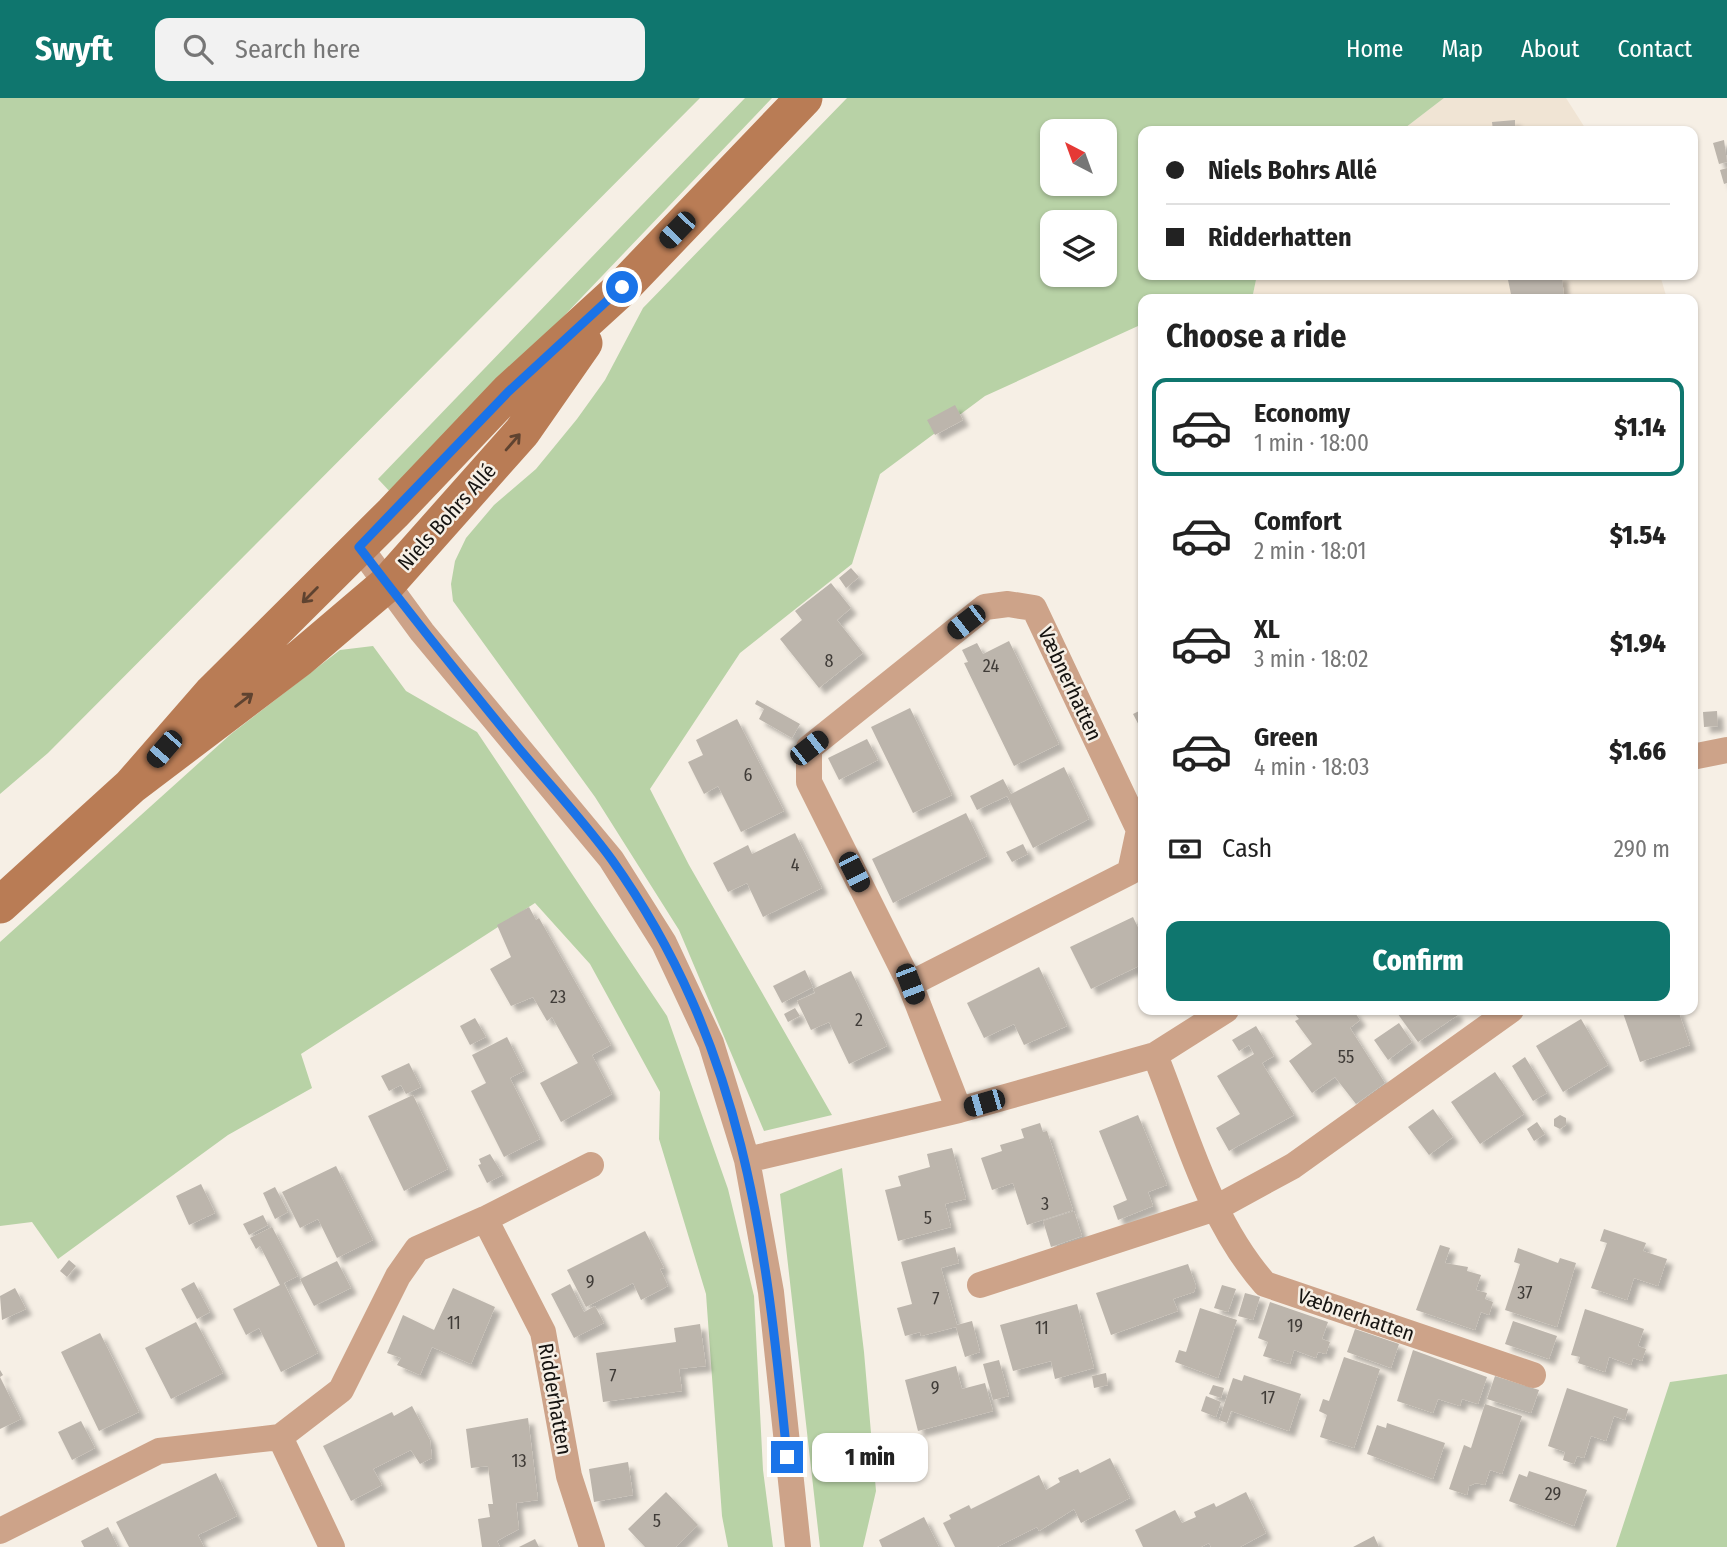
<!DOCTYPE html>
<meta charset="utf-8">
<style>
body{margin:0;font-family:"Fira Sans Condensed",sans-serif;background:#f2f2f2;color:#222;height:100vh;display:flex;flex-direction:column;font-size:26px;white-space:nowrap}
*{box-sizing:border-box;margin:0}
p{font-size:23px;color:#767676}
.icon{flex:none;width:38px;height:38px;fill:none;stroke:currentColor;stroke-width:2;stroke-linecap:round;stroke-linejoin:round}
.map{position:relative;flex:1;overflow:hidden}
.panel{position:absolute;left:1138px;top:196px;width:560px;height:721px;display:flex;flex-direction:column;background:#fff;border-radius:14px;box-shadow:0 2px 5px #0004}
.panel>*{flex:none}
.hud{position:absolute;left:1138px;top:28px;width:560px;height:154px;border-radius:14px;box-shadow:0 2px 5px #0004;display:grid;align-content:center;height:154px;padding:0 28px;background:#fff}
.needle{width:46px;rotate:319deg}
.fabs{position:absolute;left:1040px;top:21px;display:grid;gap:14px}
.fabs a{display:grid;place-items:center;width:77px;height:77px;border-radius:14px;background:#fff;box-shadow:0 2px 5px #0004;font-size:35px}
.end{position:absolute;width:32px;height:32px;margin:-16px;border:9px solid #1a73e8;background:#fff;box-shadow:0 0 0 4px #fff}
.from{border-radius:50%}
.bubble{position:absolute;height:49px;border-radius:14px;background:#fff;box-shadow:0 2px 5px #0004;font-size:23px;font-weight:800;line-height:49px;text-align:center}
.car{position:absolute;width:21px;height:42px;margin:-21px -10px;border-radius:9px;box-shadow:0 0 5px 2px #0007;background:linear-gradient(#222 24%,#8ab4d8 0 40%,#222 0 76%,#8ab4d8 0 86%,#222 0)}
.hud b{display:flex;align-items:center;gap:24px;height:66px;font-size:26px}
.hud b+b{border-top:2px solid #e0e0e0}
.hud i{width:18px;height:18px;background:#222}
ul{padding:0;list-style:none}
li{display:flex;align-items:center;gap:21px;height:98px;margin:0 14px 10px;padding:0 14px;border:4px solid transparent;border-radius:14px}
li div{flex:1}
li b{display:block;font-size:26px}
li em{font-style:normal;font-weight:800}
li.current{border-color:#0f766e}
li>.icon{width:63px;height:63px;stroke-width:1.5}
h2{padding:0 28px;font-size:32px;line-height:84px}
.pay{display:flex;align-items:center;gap:18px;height:77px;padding:0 28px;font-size:26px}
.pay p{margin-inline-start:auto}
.primary-button{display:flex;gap:14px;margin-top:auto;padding:14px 28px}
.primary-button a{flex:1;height:80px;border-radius:14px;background:#0f766e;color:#fff;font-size:28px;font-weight:800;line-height:80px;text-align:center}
header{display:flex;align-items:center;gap:42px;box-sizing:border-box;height:98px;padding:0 35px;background:#0f766e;color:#fff}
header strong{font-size:33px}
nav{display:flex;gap:38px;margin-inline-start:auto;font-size:24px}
.search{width:490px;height:63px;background:#f2f2f2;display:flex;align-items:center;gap:18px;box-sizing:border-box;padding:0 24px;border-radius:14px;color:#767676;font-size:26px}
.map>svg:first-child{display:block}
.built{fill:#f0e4d4}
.green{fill:#b8d2a6;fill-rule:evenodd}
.building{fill:#bcb5ac;filter:url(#shadow)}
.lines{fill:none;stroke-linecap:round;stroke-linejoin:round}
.street{stroke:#cda389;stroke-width:26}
.secondary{stroke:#b97c55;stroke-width:37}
.oneway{stroke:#5f4330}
.route{stroke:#1a73e8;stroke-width:9}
.labels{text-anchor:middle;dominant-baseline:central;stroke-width:5;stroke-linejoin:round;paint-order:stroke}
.number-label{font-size:18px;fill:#403c38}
.street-label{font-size:21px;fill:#161411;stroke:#f6efe5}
</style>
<header>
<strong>Swyft</strong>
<div class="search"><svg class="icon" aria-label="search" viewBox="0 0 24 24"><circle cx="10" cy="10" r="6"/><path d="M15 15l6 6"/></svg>Search here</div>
<nav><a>Home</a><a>Map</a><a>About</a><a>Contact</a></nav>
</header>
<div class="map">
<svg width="1727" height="1449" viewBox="0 0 1727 1449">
<defs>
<filter id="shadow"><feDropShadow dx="6" dy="6" stdDeviation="2" flood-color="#0004"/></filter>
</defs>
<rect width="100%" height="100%" fill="#f6efe5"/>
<path class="built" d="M1444 0H1566L1587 33H1401Z
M1257 177H1660L1667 201H1252Z"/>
<path class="green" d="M0 0H700L48 655 0 696Z
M745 0H772L393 397 378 381Z
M847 0H1444L1401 33H1143V177H1257L1252 201H1143V233L1138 228 985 298 880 376 852 466 740 555 650 691 689 767 832 1017 764 1033 679 832 595 699 453 503 451 486 455 463 466 440 494 407 536 371 577 321 605 282 643 210ZM1052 33H1104V86H1052ZM1052 124H1104V177H1052Z
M373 548 406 593 477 634 667 918 728 1091 754 1198 763 1372 773 1449H728L722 1418 706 1196 659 1041 660 994 590 866 535 805 301 956 312 990 228 1037 58 1161 32 1124 0 1128V844L231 636 340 552Z
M842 1070 864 1254 876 1393 863 1449H820L780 1096Z
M1727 1276V1449H1616L1670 1284Z"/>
<path class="building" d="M1515 22V33H1493L1492 24Z
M1724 42 1727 64 1719 66 1713 45Z
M1727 70V85L1724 86 1720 72Z
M1507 177H1562L1564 201H1512Z
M955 307 963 322 935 337 927 322Z
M851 470 859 479 846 490 839 480Z
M831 485 851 510 837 522 863 555 819 590 780 541 802 522 795 513Z
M1009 543 1059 646 1014 668 964 565 968 564 962 552 977 545 983 556Z
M757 602 800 626 792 640 759 621 764 611 755 606Z
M910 610 952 697 913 715 871 629Z
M1143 611V635L1133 616Z
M1717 613 1718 628 1704 629 1703 614Z
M737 621 784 713 741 734 718 688 704 696 688 664 703 657 696 642Z
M867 641 878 662 839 682 828 660Z
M1064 669 1089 721 1033 750 1007 698 977 712 970 698 1003 681 1011 696Z
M966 715 987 758 893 805 872 761Z
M795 735 822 790 763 819 747 785 728 794 713 765 748 747 752 756Z
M1023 746 1028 756 1012 764 1006 754Z
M529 809 536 822 539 820 611 947 592 957 612 996 561 1024 540 985 578 965 552 919 547 923 533 899 511 908 490 871 511 859 497 827Z
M1133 819 1143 840V866L1091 891 1070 849Z
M1039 869 1067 928 1024 947 1014 926 984 940 967 905Z
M805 872 813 889 782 905 773 888Z
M851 873 887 948 849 966 829 924 811 932 797 903 815 895 813 891Z
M795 910 800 918 788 924 784 916Z
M1299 912H1353L1360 922 1350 930 1385 985 1356 1006 1335 979 1312 995 1289 963 1312 946 1295 923 1299 921 1294 915Z
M1395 912H1454L1458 917 1418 944Z
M1632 912H1678L1690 947 1640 964 1623 915Z
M475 920 486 939 470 947 460 928Z
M1581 921 1608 967 1563 994 1536 948Z
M1399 925 1412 944 1388 962 1374 942Z
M1256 928 1274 958 1262 965 1294 1017 1229 1053 1216 1030 1240 1016 1217 978 1254 956 1249 947 1239 953 1232 942Z
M507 939 524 973 510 980 540 1041 504 1059 471 993 486 985 472 957Z
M1525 959 1547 995 1533 1003 1512 968Z
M409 965 421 989 406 996 401 987 389 993 381 978Z
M1495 974 1524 1016 1480 1046 1451 1004Z
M413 997 448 1071 404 1093 368 1018Z
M1433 1011 1453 1039 1429 1057 1408 1029Z
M1138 1017 1167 1087 1148 1094 1153 1108 1118 1122 1113 1108 1127 1102 1099 1033Z
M1560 1017 1566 1020V1027L1560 1031 1554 1028V1021Z
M1537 1024 1545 1036 1534 1043 1527 1031Z
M1040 1025 1043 1034 1047 1033 1073 1112 1027 1127 1013 1085 992 1092 981 1060 1002 1053 1000 1047 1024 1040 1021 1031Z
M952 1050 966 1101 945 1106 951 1129 898 1143 885 1092 901 1088 898 1078 930 1069 927 1056Z
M490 1056 503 1077 487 1085 478 1067 481 1066 479 1061Z
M336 1068 373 1142 337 1160 318 1121 300 1130 282 1094Z
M201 1086 215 1115 189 1127 176 1098Z
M275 1089 288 1114 275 1121 263 1095Z
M1074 1113 1082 1138 1051 1149 1043 1123Z
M263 1117 268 1127 249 1137 243 1126Z
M272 1129 298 1178 284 1185 318 1255 281 1274 259 1230 246 1237 233 1211 280 1187 260 1148 256 1151 250 1140Z
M1604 1131 1646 1145 1643 1153 1667 1161 1658 1188 1634 1180 1627 1202 1591 1190 1607 1145 1600 1143Z
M645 1133 664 1170 660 1171 668 1188 641 1202 633 1185 586 1209 567 1172Z
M1440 1147 1450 1150 1445 1165 1468 1169 1467 1173 1481 1177 1476 1192 1487 1195 1485 1201 1493 1204 1489 1217 1481 1214 1475 1232 1416 1212Z
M955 1149 959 1165 941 1170 957 1227 972 1223 980 1254 965 1259 956 1229 921 1238 920 1234 905 1238 897 1210 912 1206 901 1164Z
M1518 1150 1558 1165 1560 1160 1576 1165 1557 1229 1505 1212 1520 1166 1514 1164Z
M69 1162 76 1168 67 1179 60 1173Z
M337 1163 351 1190 314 1208 300 1181Z
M1188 1166 1196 1188 1194 1194 1173 1201 1178 1213 1111 1237 1096 1195Z
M194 1184 210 1214 197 1221 181 1191Z
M570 1186 584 1214 595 1208 604 1225 574 1240 551 1196Z
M1222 1187 1236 1191 1228 1214 1214 1210Z
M15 1190 26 1211 2 1222 0 1198Z
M453 1190 495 1209 471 1266 432 1249 420 1277 397 1267 401 1260 387 1255 403 1217 434 1232Z
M1245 1195 1260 1199 1253 1222 1238 1218Z
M1270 1204 1328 1224 1322 1241 1330 1244 1326 1256 1318 1254 1316 1260 1294 1252 1290 1266 1263 1258 1268 1244 1258 1240Z
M1077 1206 1094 1270 1055 1281 1051 1263 1013 1273 1000 1227Z
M1200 1210 1237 1222 1218 1280 1175 1264 1179 1252 1186 1254Z
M1585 1211 1644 1231 1638 1248 1646 1251 1642 1263 1633 1260 1631 1267 1609 1259 1605 1274 1578 1265 1580 1259 1571 1257Z
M1513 1223 1557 1238 1549 1261 1505 1246Z
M196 1224 223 1275 171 1301 145 1250Z
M700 1226 706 1268 679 1271 682 1293 603 1304 596 1255 676 1244 674 1230Z
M1355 1231 1399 1246 1391 1270 1347 1254Z
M100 1235 139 1314 99 1333 61 1254Z
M1413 1252 1487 1279 1478 1306 1462 1301 1460 1308 1438 1301 1433 1315 1397 1303Z
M1344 1259 1380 1271 1354 1350 1320 1339 1327 1317 1319 1313 1323 1301 1329 1303Z
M999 1262 1009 1298 993 1302 983 1266Z
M956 1268 962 1291 985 1285 993 1313 918 1333 905 1282Z
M0 1272 3 1277 0 1279 21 1321 0 1331Z
M1106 1275 1108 1287 1094 1290 1092 1278Z
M1244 1277 1301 1296 1289 1333 1231 1313 1227 1325 1219 1322 1233 1280 1242 1283Z
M1495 1278 1539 1292 1531 1315 1487 1301Z
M1213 1287 1224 1290 1221 1300 1209 1296Z
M1567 1290 1628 1311 1625 1322 1614 1318 1606 1343 1591 1338 1584 1360 1577 1358 1574 1366 1563 1362 1565 1354 1548 1348Z
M1206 1298 1221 1304 1216 1319 1201 1313Z
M1485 1306 1522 1318 1502 1376 1490 1372 1485 1387 1476 1385 1469 1388 1467 1397 1449 1391 1464 1347 1471 1350Z
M412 1308 430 1342 432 1360 420 1366 409 1349 411 1352 373 1371 382 1387 351 1403 323 1348 392 1314 394 1318Z
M528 1320 538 1402 516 1405 519 1431 497 1443 500 1449H482L478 1421 490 1419 488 1406H493L488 1368 471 1370 466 1331Z
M81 1323 95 1350 72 1362 58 1334Z
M1387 1325 1445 1345 1433 1381 1367 1356 1377 1327 1386 1330Z
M1110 1360 1130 1400 1081 1425 1074 1411 1039 1433 1037 1429 997 1449H955L943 1425 951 1421 949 1417 969 1407 971 1411 1039 1377 1046 1392 1060 1384 1058 1380 1078 1371 1080 1375Z
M628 1364 633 1397 594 1404 589 1371Z
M1529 1373 1587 1392 1574 1428 1509 1403 1519 1376 1527 1379Z
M216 1375 237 1418 198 1437 204 1449H129L116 1424Z
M666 1394 698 1427 676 1449H645L628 1431Z
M1246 1394 1266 1435 1240 1449H1211L1209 1445 1201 1449H1143L1135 1432 1175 1412 1182 1425 1196 1419 1194 1414 1214 1405 1216 1409Z
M924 1419 939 1449H882L879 1442Z
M108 1429 118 1449H84L81 1443Z
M1374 1438 1379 1449H1353Z
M535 1441 539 1449H519Z"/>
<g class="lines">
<path class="street" d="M359 448 422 534 611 761 664 845 711 945 747 1062 771 1194 798 1449
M1692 659 1727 652
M910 886 1130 774 1139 732 1034 510 1008 506 985 509 809 650V684L910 886 959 1012
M1155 957C1186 1034 1209 1123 1265 1186L1533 1277
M747 1062 959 1012 1155 957 1226 912
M485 1121 543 1234 569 1378 592 1449
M980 1187 1216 1110 1293 1068 1511 912
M280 1339 332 1449
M0 1433 159 1353 280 1339 341 1292 398 1178 417 1151 485 1121 591 1067"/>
<path class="secondary" d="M131 688 213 594 393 415 508 294 623 189 804 0
M0 807 131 688 300 560 387 486 522 334 584 245"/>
</g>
<defs><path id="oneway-shaft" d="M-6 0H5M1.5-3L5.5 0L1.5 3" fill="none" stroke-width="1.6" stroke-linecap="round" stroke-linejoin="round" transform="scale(1.75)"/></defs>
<g class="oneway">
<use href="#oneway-shaft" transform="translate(513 344) rotate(-49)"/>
<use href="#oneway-shaft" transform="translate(310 497) rotate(135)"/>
<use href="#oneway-shaft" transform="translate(244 602) rotate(-37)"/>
</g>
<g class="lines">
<path class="route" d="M622 189 508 294 359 449C410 516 463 582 517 648 548 685 583 722 612 762 743 946 766 1140 787 1359"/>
</g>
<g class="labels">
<g class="number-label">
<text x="829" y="563">8</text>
<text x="991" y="568">24</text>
<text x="748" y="677">6</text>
<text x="795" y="767">4</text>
<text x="558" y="899">23</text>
<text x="859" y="922">2</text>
<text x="1346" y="959">55</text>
<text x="1045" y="1106">3</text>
<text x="928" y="1120">5</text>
<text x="590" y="1184">9</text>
<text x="1525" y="1195">37</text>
<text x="936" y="1201">7</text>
<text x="454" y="1225">11</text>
<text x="1295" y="1228">19</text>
<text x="1042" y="1230">11</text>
<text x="613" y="1278">7</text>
<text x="935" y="1290">9</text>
<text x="1268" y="1300">17</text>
<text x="519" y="1363">13</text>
<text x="1553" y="1396">29</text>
<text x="657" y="1423">5</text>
</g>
<g class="street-label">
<text transform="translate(447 419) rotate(-48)">Niels Bohrs Allé</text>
<text transform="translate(1070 586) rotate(65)">Væbnerhatten</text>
<text transform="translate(1356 1217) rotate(19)">Væbnerhatten</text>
<text transform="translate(555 1301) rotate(80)">Ridderhatten</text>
</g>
</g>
</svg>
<div class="fabs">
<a><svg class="needle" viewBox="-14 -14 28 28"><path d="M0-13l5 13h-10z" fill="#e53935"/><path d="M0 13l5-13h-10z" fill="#767676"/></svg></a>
<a><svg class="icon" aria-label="layers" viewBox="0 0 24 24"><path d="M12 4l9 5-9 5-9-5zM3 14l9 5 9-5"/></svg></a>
</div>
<i class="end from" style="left:622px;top:189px"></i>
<i class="end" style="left:787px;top:1359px"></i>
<div class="bubble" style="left:812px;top:1335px;width:116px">1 min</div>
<i class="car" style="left:677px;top:132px;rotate:224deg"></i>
<i class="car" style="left:966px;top:524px;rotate:232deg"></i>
<i class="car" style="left:809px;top:650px;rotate:52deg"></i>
<i class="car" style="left:164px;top:651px;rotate:221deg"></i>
<i class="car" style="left:854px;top:774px;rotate:153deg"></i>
<i class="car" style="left:910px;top:886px;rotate:159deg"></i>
<i class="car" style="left:984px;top:1005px;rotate:254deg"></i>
<div class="hud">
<b><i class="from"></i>Niels Bohrs Allé</b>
<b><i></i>Ridderhatten</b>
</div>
<section class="panel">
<h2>Choose a ride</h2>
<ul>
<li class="current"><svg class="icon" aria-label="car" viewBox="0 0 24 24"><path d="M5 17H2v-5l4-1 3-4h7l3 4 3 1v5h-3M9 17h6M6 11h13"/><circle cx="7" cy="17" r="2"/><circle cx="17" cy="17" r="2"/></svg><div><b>Economy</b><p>1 min · 18:00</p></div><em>$1.14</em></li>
<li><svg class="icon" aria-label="car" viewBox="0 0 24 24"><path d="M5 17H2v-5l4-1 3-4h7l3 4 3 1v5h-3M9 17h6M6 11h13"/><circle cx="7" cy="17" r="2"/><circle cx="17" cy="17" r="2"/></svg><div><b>Comfort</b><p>2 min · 18:01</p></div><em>$1.54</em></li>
<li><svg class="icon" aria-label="car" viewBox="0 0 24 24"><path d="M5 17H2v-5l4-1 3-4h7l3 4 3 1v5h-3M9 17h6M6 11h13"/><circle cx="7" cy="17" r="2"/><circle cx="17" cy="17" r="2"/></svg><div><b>XL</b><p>3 min · 18:02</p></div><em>$1.94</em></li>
<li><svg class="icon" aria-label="car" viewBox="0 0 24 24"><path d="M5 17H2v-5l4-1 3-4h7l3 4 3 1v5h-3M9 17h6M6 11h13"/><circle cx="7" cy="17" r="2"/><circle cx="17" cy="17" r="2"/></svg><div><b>Green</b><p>4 min · 18:03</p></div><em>$1.66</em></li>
</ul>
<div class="pay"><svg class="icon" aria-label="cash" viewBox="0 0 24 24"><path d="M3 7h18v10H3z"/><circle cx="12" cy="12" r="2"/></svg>Cash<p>290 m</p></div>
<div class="primary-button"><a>Confirm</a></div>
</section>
</div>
